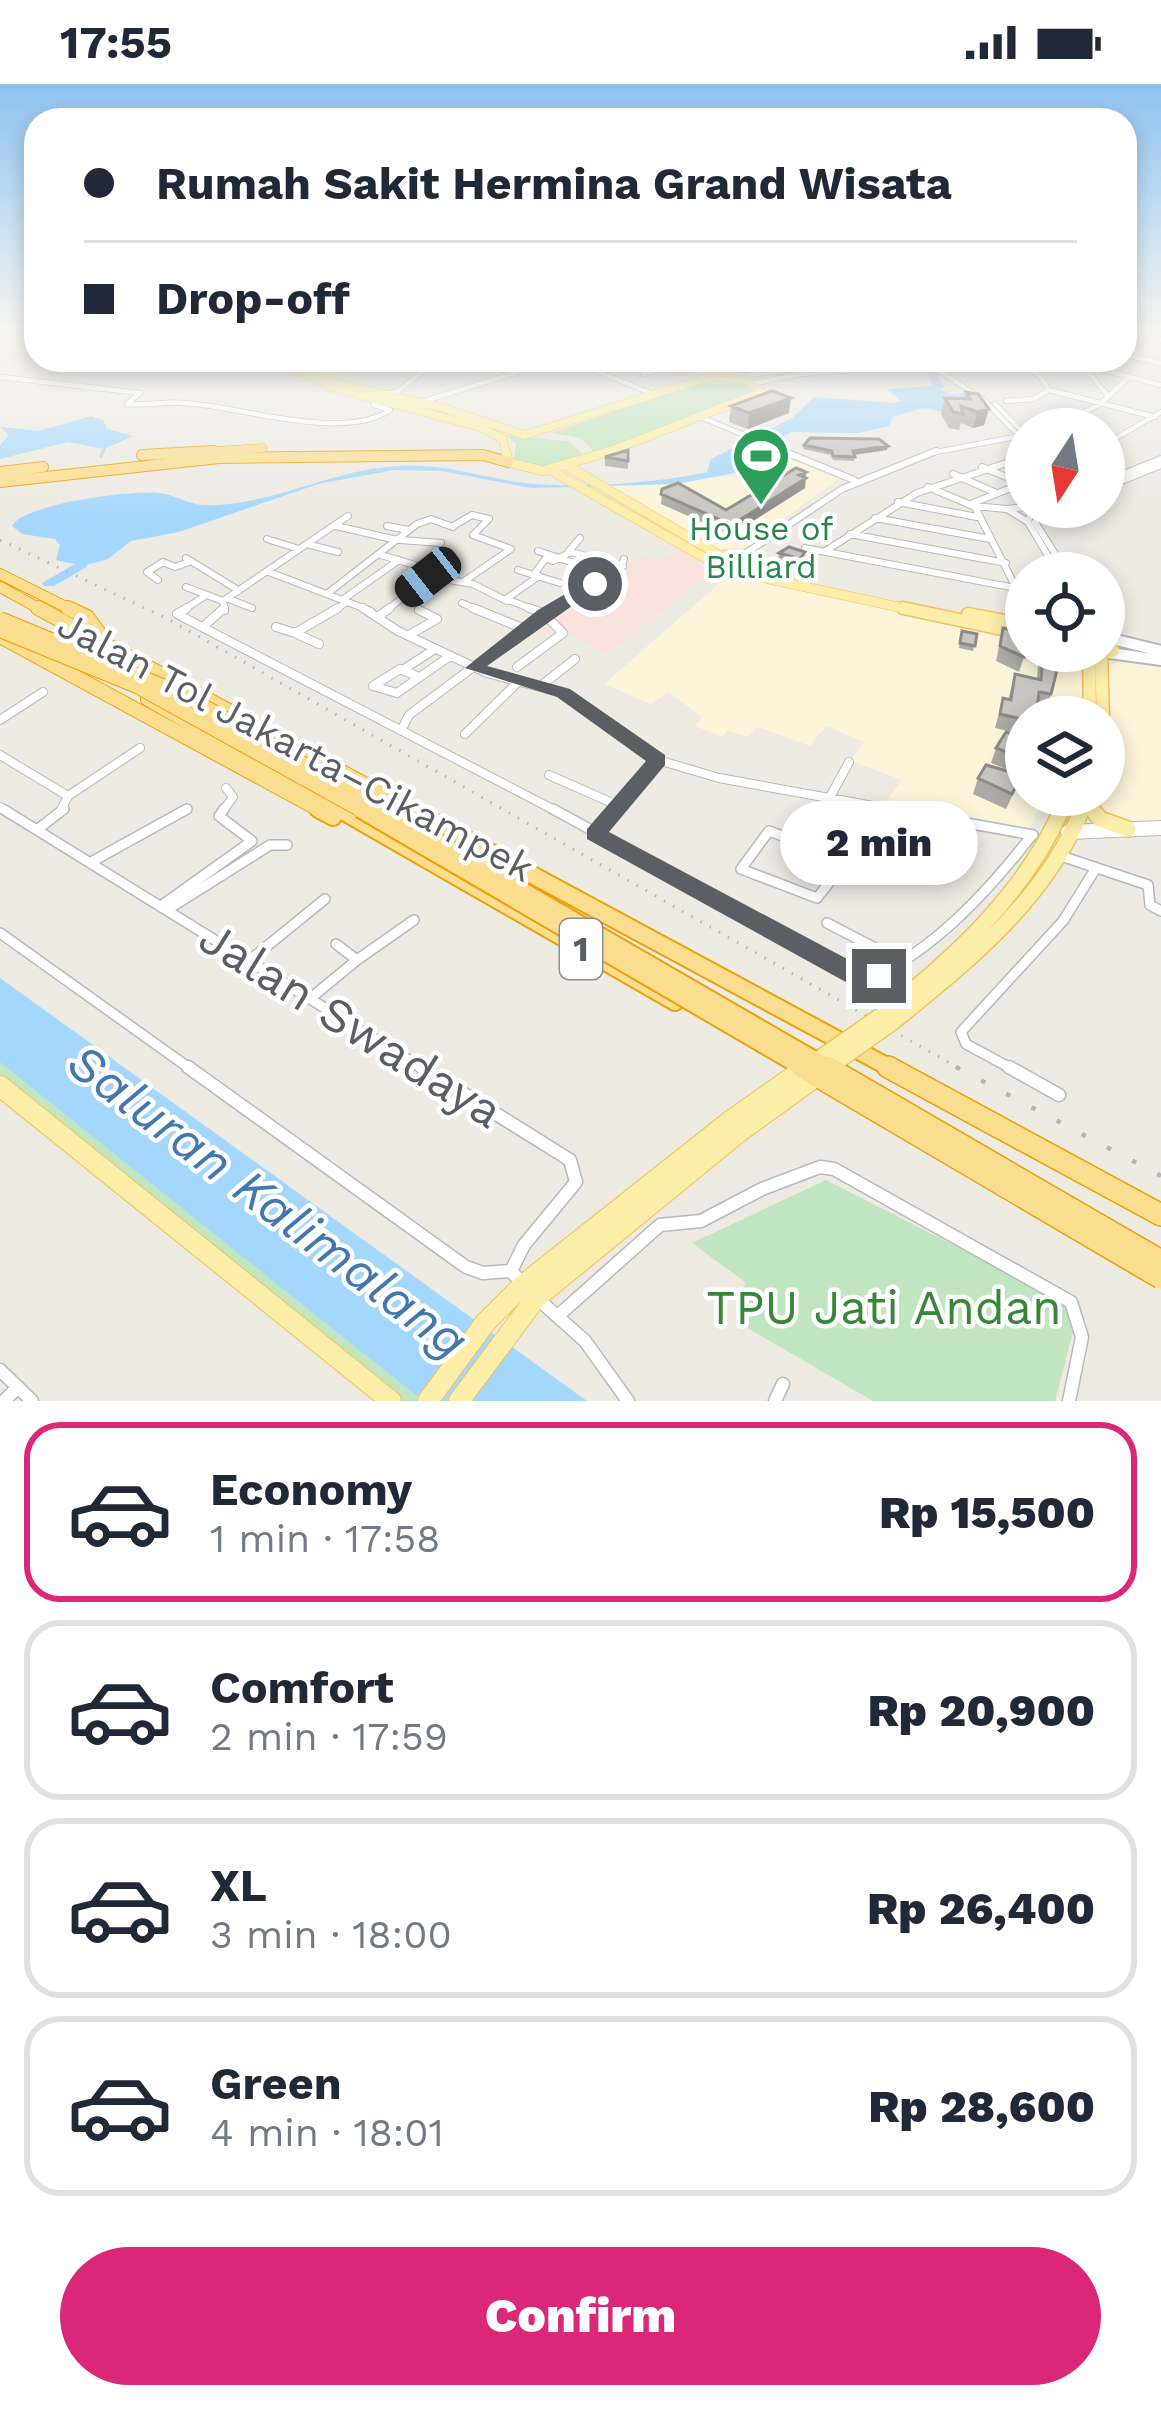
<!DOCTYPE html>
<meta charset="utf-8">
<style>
body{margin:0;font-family:"Work Sans",sans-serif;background:#f6f6f7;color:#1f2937;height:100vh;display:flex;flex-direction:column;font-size:45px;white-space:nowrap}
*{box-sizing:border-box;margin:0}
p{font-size:39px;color:#747a83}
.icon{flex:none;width:66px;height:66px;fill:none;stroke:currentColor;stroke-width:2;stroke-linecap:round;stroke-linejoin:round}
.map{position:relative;height:1317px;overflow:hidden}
.side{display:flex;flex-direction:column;background:#fff;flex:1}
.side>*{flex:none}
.hud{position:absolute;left:24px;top:24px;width:1113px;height:264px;border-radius:36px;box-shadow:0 6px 18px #0003;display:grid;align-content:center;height:264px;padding:0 60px;background:#fff}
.needle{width:78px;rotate:192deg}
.buttons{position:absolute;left:1005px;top:324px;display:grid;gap:24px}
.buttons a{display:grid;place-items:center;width:120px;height:120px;border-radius:50%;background:#fff;box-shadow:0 6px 18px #0003;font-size:60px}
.end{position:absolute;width:54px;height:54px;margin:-27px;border:15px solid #5b5f64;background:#fff;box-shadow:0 0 0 6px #fff}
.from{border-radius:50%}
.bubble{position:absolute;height:84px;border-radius:42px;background:#fff;box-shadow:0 6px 18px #0003;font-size:39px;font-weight:800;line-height:84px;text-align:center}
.car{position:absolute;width:36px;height:72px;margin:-36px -18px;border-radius:15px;box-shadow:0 0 9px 3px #0007;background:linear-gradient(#222 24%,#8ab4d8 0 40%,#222 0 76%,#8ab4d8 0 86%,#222 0)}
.hud b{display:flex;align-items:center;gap:42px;height:114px;font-size:45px}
.hud b+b{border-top:3px solid #e0e1e3}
.hud i{width:30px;height:30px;background:#1f2937}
ul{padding:21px 0 0;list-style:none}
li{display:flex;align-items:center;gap:36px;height:180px;margin:0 24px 18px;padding:0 36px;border:6px solid #e0e1e3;border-radius:36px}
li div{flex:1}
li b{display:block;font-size:45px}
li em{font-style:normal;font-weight:800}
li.selected{border-color:#db2777}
li>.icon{width:108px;height:108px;stroke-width:1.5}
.action{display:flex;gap:24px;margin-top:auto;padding:24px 60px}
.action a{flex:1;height:138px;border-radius:72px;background:#db2777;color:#fff;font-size:48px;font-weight:800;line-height:138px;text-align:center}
.status{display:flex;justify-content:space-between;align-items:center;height:84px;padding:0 60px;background:#fff;direction:ltr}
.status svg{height:33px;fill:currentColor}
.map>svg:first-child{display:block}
.commercial{fill:#fdf4d9}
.medical{fill:#fbe2df}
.green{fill:#c1e5c0}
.water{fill:#a4d7fd}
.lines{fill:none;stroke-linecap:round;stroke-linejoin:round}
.stream{stroke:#a4d7fd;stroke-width:3}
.river{fill:#a4d7fd;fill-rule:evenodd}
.minor-far4-casing{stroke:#b6b9bd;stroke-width:6}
.minor-far3-casing{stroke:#b6b9bd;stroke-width:8}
.minor-far2-casing{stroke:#b6b9bd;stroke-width:10}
.minor-far1-casing{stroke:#b6b9bd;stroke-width:12}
.minor-casing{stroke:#b6b9bd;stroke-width:15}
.tertiary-casing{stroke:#b6b9bd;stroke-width:6}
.secondary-far1-casing{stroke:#b5b8bd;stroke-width:14}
.secondary-casing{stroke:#b5b8bd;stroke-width:16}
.primary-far4-casing{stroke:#eec35c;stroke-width:9}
.primary-far3-casing{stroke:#eec35c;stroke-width:10}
.primary-far2-casing{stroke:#eec35c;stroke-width:15}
.primary-far1-casing{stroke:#eec35c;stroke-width:18}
.primary-casing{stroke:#eec35c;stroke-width:22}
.motorway-far4-casing{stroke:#eca005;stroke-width:9}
.motorway-far3-casing{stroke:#eca005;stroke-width:12}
.motorway-far2-casing{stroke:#eca005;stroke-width:16}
.motorway-far1-casing{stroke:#eca005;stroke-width:20}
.motorway-casing{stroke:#eca005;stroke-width:24}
.minor-far4{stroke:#fff;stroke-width:4.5}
.minor-far3{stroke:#fff;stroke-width:6}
.minor-far2{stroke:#fff;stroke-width:8}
.minor-far1{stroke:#fff;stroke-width:9}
.minor{stroke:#fff;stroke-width:12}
.tertiary{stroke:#fff;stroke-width:4.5}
.secondary-far1{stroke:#fff;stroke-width:10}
.secondary{stroke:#fff;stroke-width:14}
.primary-far4{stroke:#fdeea9;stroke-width:8}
.primary-far3{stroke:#fdeea9;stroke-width:9}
.primary-far2{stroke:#fdeea9;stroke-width:12}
.primary-far1{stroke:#fdeea9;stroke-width:15}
.primary{stroke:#fdeea9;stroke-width:20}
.motorway-far4{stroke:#fadd8e;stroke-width:8}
.motorway-far3{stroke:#fadd8e;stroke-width:10}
.motorway-far2{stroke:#fadd8e;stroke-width:14}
.motorway-far1{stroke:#fadd8e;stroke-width:16}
.motorway{stroke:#fadd8e;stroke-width:21}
.rail-far1{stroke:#b2b3b4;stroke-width:3;stroke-dasharray:1.5 9;stroke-linecap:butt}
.rail{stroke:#b2b3b4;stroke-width:4.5;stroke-dasharray:4.5 24;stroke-linecap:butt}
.primary-bridge-far1-casing{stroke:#eec35c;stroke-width:18;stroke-linecap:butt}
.primary-bridge-casing{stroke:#eec35c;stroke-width:22;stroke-linecap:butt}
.motorway-bridge-far2-casing{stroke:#eca005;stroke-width:16;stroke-linecap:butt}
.motorway-bridge-far1-casing{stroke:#eca005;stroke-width:20;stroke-linecap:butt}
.motorway-bridge-casing{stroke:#eca005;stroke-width:24;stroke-linecap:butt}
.primary-bridge-far1{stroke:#fdeea9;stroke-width:15}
.primary-bridge{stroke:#fdeea9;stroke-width:20}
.motorway-bridge-far2{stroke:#fadd8e;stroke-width:14}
.motorway-bridge-far1{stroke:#fadd8e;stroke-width:16}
.motorway-bridge{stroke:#fadd8e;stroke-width:21}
.wall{fill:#acaaa6}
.shaded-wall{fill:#8c8b87}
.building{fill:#c8c6c1;stroke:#8c8b87;stroke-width:3}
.route{fill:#5b5f64}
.labels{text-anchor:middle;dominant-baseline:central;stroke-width:9;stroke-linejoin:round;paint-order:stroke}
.far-leisure-label{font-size:33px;fill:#27864d;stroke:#fff}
.shield{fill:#fff;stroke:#8c8f92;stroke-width:3}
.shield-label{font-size:36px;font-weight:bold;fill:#5b5f64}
.street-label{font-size:39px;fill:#5b5f64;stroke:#fff}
.near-street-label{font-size:48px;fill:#5b5f64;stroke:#fff}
.near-park-label{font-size:48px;fill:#38863a;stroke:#fff}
.near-water-label{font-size:51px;font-style:italic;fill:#4278ae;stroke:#fff}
</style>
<div class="status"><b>17:55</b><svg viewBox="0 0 49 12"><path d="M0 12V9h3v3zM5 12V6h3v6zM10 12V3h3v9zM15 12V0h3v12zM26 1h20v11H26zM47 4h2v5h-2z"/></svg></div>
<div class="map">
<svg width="1161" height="1317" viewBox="0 0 1161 1317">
<rect width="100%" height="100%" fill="#eeebe3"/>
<path class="commercial" d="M767 362 840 394 744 464 718 465 612 402 734 392 744 387 742 375Z
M743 493 1026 554V567H1071L1085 576 1084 633H1026V711H1046L1030 744 886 717 902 696 851 677 864 658 826 642 810 662 758 643 747 653 727 646 722 653 695 642 702 633 669 608 651 620 604 600 721 498Z
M1130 575 1161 581V737L1125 739 1093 719 1095 711H1104L1109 581Z"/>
<path class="medical" d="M680 465 709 487 607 571 558 543 545 551 530 540 620 489 641 470 658 477Z"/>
<path class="green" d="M703 297H741L754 309 596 370 581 354 552 349Z
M507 352 569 357 582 370 542 383 514 375 516 359Z
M0 976 423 1317H391L0 1002Z
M826 1096 1079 1225 1055 1317H873L739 1239 745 1198 692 1159Z"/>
<path class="water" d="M933 302 951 310 969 308 977 316 946 329 923 324 892 333 889 342 858 349 791 348 743 375 744 387 677 400 531 404 441 387 394 386 318 400 179 448 131 457 108 475 83 482 56 476 60 461 55 455 22 450 12 442C23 420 132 406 159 409 174 410 186 420 203 421 267 424 332 385 399 382 442 379 483 394 525 399 575 405 658 399 707 388L711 375 792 334 814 313 895 319 901 317 887 305Z
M91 332 103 336 107 345 133 352 104 365 68 358 0 375V361L9 351 0 343 39 347Z
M0 894 587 1317H423L0 978Z"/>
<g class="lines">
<path class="stream" d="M101 372 104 365"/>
<path class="river" d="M926 285H934L944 303 921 320 916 317 933 302Z
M80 477 87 481 85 484 54 502H44L42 499Z"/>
<defs>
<path id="minor-far4" d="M1125 261 1146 253 1161 256
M1125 271 1161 279
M409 276 430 279
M529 276 526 280 537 282
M1066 276 1161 301
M544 277 577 279 653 310
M629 278 675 276
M934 283 985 317 1019 352
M1086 285 1108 312
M643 290 700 276
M0 293 140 309 127 320C147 322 165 317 184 319 239 322 343 358 390 326L374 321 377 315
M1049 306 1155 333
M379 310 397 308 437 276
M1006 317 1034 315 1049 306 1039 291 1013 279
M422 318 537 282
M995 320 1026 351
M1053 330 1068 345
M703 334 790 370
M1062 340 1100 320 1128 294
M1104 361 1161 328
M926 370 1025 351"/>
<path id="minor-far3" d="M783 367 854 396
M982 383 1021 399
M953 390 994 408
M1104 398 1161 375
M928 403 973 422 1007 425
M1104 404 1161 381
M898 418 977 433
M1026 423 1007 425 1028 438
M1050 423 1035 438 1067 489
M1032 424 1028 438 1058 489
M875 434 990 455
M455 441 472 431 489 435 473 451 511 465 463 498
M336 442 397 456
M387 442 408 446
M850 450 1006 479
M267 455 299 465
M401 456 441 459
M310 461 338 468
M805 464 1026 506
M827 466 917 409 1018 375
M538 467 610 491
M569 467 580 454
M381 471 415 481 414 490 473 500 507 517
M740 473 842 405 936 367
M186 474 238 506
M518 486 560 499
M269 488 371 527
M535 489 546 474 553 477 571 468 623 482
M158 496 147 488 163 478 175 483 189 478
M1015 502 973 419 1026 398
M186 503 223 517
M328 509 417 440 431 435 453 443
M345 514 399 476
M229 515 252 524
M462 519 480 527
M182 527 205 512
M225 527 223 517 348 432
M333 527 347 518
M386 527 427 494
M537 527 506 515 539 492
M550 527 620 487 624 475"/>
<path id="minor-far2" d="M187 524 177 530 558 728
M363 524 398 547 487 589 563 609 658 676 719 694 906 728
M473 524 522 544
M529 524 543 529
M379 532 390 524
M204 542 224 524
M276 543 295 549 338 524
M297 550 319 560
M409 551 437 535 419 526
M517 583 563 549 544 530 555 524
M404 585 435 565
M419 593 400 585 373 602 397 609 450 572
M542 601 575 575
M0 636 43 608
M403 643 409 631 544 530
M465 650 517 599
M0 671 68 712 60 728
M549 691 619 722
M68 712 140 664
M830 713 849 678
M0 723 8 728
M182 728 187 725
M222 728 233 713 226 704
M614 728 658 676"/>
<path id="minor-far1" d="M3 725 425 986
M553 725 867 897C934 866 987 809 1032 751
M889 725 1033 751
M38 745 64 725
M769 747 847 776 817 814 741 785Z
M595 750 616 725
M1058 771 1148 801 1150 821 1161 827
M847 776 885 726
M93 777 187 725
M161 822 252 757 219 732 224 725
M167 826 270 761H287
M827 839 900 877
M0 849 192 986
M250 876 325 815
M357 876 414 836
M312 913 357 876 336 860
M1014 986 966 960 961 948 1063 837 1096 784"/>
<path id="minor" d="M188 983 466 1183 483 1189 511 1187
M421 983 570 1076 576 1098 524 1161 511 1187 520 1197
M1009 983 1059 1011
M539 1216 585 1257 628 1317
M560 1230 660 1141 701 1137 762 1105 820 1083 834 1085 1071 1218 1082 1253 1069 1317
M0 1286 32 1317
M4 1317 18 1303
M775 1317 783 1300"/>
<path id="tertiary" d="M734 292 777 288
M756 299 800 290 988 276"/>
<path id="secondary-far1" d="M1108 554 1161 567
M1110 569 1161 576"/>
<path id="secondary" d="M1068 748 1161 744"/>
<path id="primary-far4" d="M282 276 330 303 480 343 503 355 506 370
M294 276 338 300 444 324 525 351 712 292 746 295 762 308 603 370"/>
<path id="primary-far3" d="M506 367 508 378 543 387 611 367
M569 383 721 472
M552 387 712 478
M726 471 745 475 750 483 737 490 718 486 713 476Z
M750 480 778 489
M741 489 917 527"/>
<path id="primary-far2" d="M903 524 1026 550
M968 530 1026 541
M1089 568 1090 633
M1093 569 1113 567 1104 552
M1101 570 1103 633
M1086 718 1094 728
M1060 728 1068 711
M1080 728 1087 711"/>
<path id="primary-far1" d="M1092 725 1100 735 1128 745
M886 928C957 871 1024 810 1062 725
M893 938C967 878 1046 816 1082 725"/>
<path id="primary" d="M0 1002 391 1317
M428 1317 485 1239 523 1201 729 1038
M459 1317 536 1214 739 1048"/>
<path id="motorway-far4" d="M162 370 263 364"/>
<path id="motorway-far3" d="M142 371 214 367
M0 388 43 383
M0 398 219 374 483 371 508 378
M0 490 74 527
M0 503 44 527"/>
<path id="motorway-far2" d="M38 524 416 728
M68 524 87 533 104 556
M0 552 324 728
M148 615 344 728"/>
<path id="motorway-far1" d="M318 725 333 733
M339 725 675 918
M410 725 894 986"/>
<path id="motorway" d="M888 983 1161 1131"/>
</defs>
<use href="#minor-far4" class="minor-far4-casing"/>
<use href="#minor-far3" class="minor-far3-casing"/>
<use href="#minor-far2" class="minor-far2-casing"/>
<use href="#minor-far1" class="minor-far1-casing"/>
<use href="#minor" class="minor-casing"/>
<use href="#tertiary" class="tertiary-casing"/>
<use href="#secondary-far1" class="secondary-far1-casing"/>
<use href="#secondary" class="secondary-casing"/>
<use href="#primary-far4" class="primary-far4-casing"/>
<use href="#primary-far3" class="primary-far3-casing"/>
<use href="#primary-far2" class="primary-far2-casing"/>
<use href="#primary-far1" class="primary-far1-casing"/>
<use href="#primary" class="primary-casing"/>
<use href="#motorway-far4" class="motorway-far4-casing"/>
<use href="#motorway-far3" class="motorway-far3-casing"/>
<use href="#motorway-far2" class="motorway-far2-casing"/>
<use href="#motorway-far1" class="motorway-far1-casing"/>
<use href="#motorway" class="motorway-casing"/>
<use href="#minor-far4" class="minor-far4"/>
<use href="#minor-far3" class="minor-far3"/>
<use href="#minor-far2" class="minor-far2"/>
<use href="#minor-far1" class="minor-far1"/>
<use href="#minor" class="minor"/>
<use href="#tertiary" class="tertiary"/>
<use href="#secondary-far1" class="secondary-far1"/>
<use href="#secondary" class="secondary"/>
<use href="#primary-far4" class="primary-far4"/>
<use href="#primary-far3" class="primary-far3"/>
<use href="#primary-far2" class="primary-far2"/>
<use href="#primary-far1" class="primary-far1"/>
<use href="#primary" class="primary"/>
<use href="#motorway-far4" class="motorway-far4"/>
<use href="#motorway-far3" class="motorway-far3"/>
<use href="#motorway-far2" class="motorway-far2"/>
<use href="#motorway-far1" class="motorway-far1"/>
<use href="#motorway" class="motorway"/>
<path class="rail-far1" d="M0 456 168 535 962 986"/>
<path class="rail" d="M956 983 1161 1092"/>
<defs>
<path id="primary-bridge-far1" d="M803 986 886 928
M825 986 893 938"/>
<path id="primary-bridge" d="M729 1038 807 983
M739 1048 829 983"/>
<path id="motorway-bridge-far2" d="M0 535 184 611 386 728
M0 546 137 602 365 728"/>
<path id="motorway-bridge-far1" d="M360 725 807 986
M381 725 832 986"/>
<path id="motorway-bridge" d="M802 983 1161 1194
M827 983 1161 1177"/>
</defs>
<use href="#primary-bridge-far1" class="primary-bridge-far1-casing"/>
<use href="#primary-bridge" class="primary-bridge-casing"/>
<use href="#motorway-bridge-far2" class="motorway-bridge-far2-casing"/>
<use href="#motorway-bridge-far1" class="motorway-bridge-far1-casing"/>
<use href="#motorway-bridge" class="motorway-bridge-casing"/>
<use href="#primary-bridge-far1" class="primary-bridge-far1"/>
<use href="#primary-bridge" class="primary-bridge"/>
<use href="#motorway-bridge-far2" class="motorway-bridge-far2"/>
<use href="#motorway-bridge-far1" class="motorway-bridge-far1"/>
<use href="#motorway-bridge" class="motorway-bridge"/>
</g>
<path class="wall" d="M966 308 989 325 984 341 973 344 961 339 959 346 949 344 941 330 945 314 964 315Z
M731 322 789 329 748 345 729 338Z
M804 361 887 366 854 371V377L833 376 831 371 803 365Z
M628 366V385L605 382V373Z
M806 388 805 404 731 451 661 420 662 405 726 426Z
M789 463 803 477 798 484 778 479 779 469Z
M1003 544 1024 573 1019 588 996 577Z
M962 547 977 550 973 567 959 564Z
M1043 567 1051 610 1046 624 1038 622 1026 633V651L995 644 1003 614 1008 616 1015 590 1037 595 1038 580Z
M1026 655V687L1023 692 1022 691 1006 725 973 710 978 694 1019 690 991 679 996 664Z"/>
<path class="shaded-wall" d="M791 314 789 329 748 345 749 329Z
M989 325 984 341 973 344 977 328Z
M888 362 887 366 852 371 853 367Z
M806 388 805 404 731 451 732 441Z"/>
<path class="building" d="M772 307 791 314 749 329 731 322Z
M966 308 978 310 989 325 977 328 961 322 963 330 953 328 945 314 970 315Z
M810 354 879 355 888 362 853 367 855 373 833 372 832 367 804 361Z
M628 366V377L605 373Z
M796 384 806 388 799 391 806 394 732 441 661 410 662 405 678 399 726 426Z
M789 463 805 468 800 475 779 469Z
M1003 544 1026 549 1024 573 1000 562Z
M962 547 977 550 975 562 960 559Z
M1043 567 1061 570 1051 610 1039 608 1036 633H1026V636L1000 630 1003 614 1011 616 1015 590 1041 596Z
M1006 648 1026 655V675L996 664Z
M986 681 1022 691 1012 710 978 694Z"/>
<linearGradient id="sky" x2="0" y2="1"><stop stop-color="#8dc2f0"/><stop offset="0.57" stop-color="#f7f6f2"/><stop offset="1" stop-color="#f7f6f2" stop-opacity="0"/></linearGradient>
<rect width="1161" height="431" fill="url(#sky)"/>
<path class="route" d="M589 496 603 500 487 582 570 605 665 671V681L609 748 864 884 888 885V899L853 902 587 755V745L646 677 557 613 465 584 538 526Z"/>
<defs>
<symbol id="stadium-pin" viewBox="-11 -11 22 30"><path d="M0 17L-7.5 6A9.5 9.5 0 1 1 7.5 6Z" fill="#2e9e5b" stroke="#fff"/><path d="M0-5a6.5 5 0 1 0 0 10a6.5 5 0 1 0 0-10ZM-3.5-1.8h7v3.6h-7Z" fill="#fff"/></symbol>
</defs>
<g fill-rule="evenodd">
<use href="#stadium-pin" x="728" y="339" width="66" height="90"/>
</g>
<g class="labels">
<g class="far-leisure-label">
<text x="761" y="444">House of<tspan x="761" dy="38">Billiard</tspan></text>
</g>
<rect class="shield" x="560" y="835" width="42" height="60" rx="9"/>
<g class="shield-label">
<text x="581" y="865">1</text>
</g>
<g class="street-label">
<text transform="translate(296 662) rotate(28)">Jalan Tol Jakarta–Cikampek</text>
</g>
<g class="near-street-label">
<text transform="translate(351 940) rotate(32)">Jalan Swadaya</text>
</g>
<g class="near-park-label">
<text x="884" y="1223">TPU Jati Andan</text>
</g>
<g class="near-water-label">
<text transform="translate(268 1117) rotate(37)">Saluran Kalimalang</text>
</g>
</g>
</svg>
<div class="buttons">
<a><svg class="needle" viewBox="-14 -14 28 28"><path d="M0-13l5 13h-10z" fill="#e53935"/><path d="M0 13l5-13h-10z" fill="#747a83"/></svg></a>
<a><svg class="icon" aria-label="locate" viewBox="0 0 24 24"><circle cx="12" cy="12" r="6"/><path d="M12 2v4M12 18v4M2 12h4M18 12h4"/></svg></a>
<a><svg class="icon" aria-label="layers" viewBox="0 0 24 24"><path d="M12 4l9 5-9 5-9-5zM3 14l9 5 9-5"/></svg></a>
</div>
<i class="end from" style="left:595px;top:500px"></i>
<i class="end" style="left:879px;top:892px"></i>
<div class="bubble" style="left:780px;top:717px;width:198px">2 min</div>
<i class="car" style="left:428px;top:493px;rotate:232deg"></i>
<div class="hud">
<b><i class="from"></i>Rumah Sakit Hermina Grand Wisata</b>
<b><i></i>Drop-off</b>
</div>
</div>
<section class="side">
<ul>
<li class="selected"><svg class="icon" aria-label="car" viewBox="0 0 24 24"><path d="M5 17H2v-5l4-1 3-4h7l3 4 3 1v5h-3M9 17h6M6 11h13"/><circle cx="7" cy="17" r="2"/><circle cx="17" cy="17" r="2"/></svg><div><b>Economy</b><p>1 min · 17:58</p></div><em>Rp 15,500</em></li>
<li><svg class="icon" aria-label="car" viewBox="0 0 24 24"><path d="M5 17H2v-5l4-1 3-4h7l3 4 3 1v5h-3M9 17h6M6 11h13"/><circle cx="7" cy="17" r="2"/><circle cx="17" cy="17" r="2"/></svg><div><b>Comfort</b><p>2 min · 17:59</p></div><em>Rp 20,900</em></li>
<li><svg class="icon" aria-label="car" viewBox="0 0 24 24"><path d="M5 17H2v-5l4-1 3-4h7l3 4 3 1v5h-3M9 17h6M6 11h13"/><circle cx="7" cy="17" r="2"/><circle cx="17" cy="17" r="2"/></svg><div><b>XL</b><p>3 min · 18:00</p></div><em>Rp 26,400</em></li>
<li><svg class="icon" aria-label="car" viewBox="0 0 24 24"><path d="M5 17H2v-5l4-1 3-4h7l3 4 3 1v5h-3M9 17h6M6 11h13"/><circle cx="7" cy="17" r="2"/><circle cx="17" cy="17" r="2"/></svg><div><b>Green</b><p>4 min · 18:01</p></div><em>Rp 28,600</em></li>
</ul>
<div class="action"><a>Confirm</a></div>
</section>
